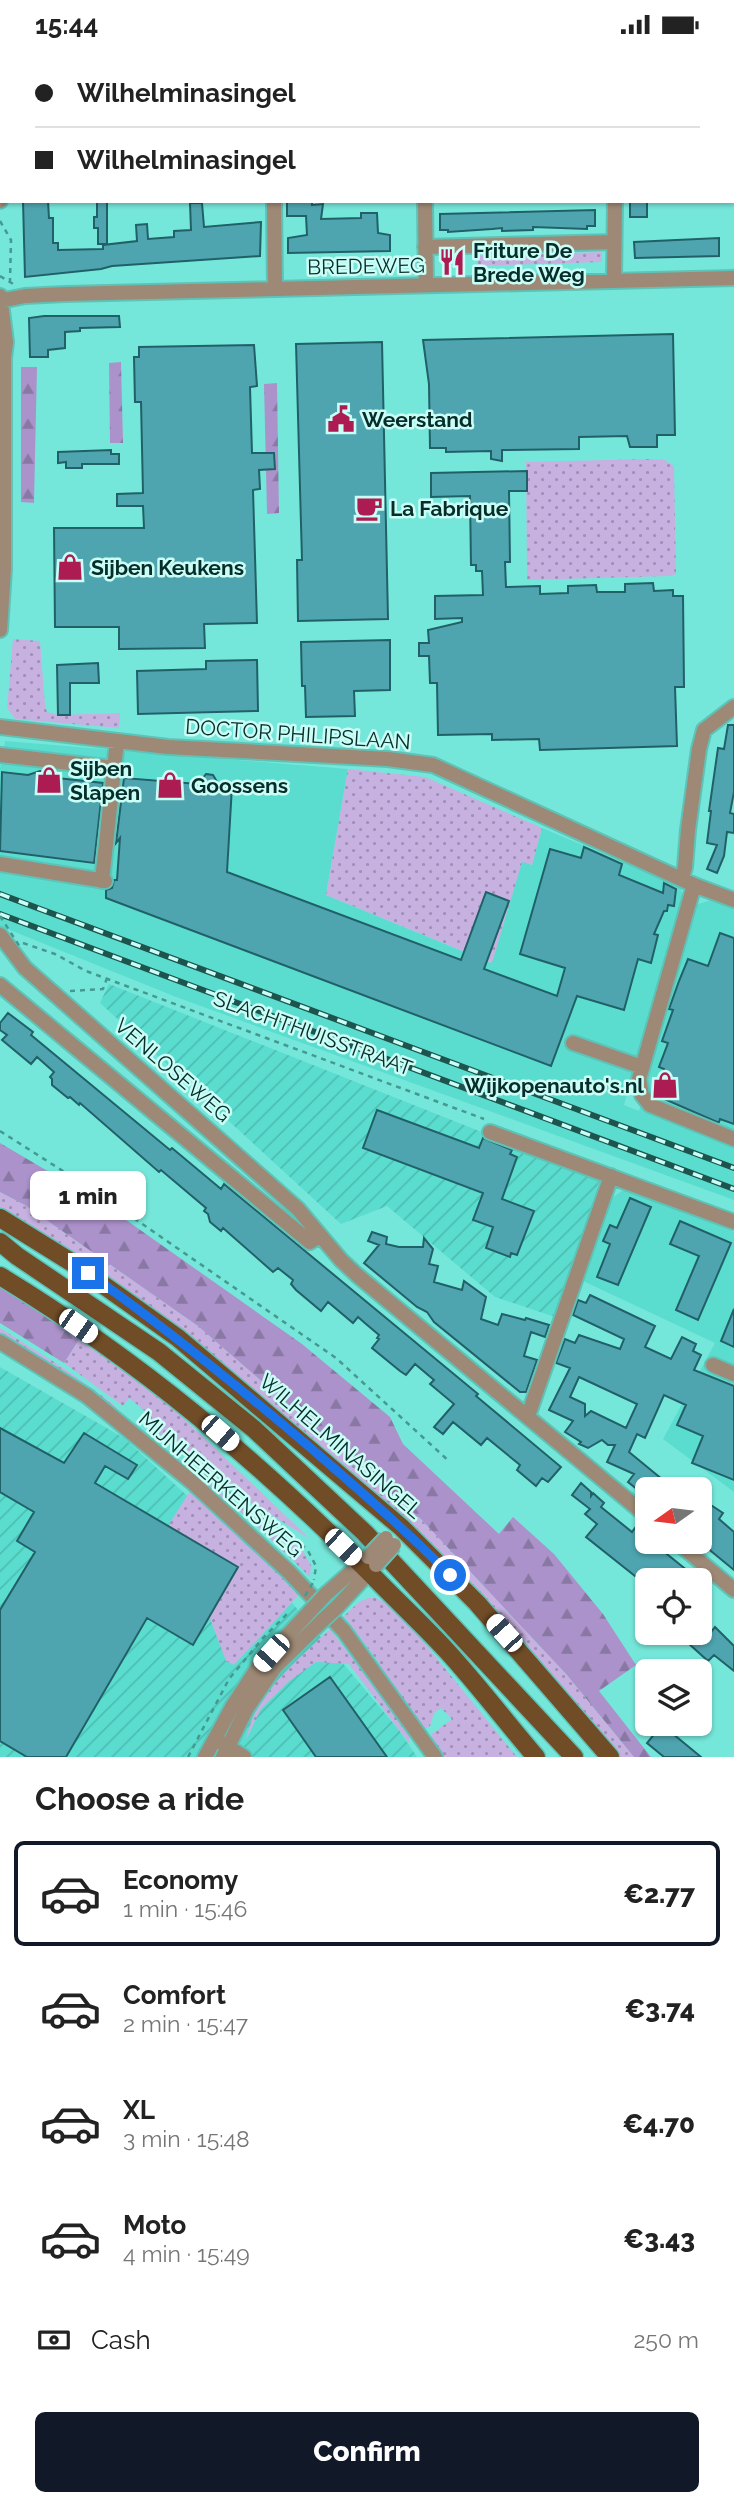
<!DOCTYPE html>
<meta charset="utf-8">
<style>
body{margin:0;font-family:Raleway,sans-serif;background:#f2f2f2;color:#222;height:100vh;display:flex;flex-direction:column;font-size:26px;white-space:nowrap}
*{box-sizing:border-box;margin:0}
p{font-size:23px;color:#767676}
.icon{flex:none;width:38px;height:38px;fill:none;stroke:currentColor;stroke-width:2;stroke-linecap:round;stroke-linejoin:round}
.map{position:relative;height:1708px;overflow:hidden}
.panel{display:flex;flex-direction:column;background:#fff;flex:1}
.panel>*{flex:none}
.hud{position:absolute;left:0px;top:0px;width:735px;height:154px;box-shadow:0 2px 5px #0004;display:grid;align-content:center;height:154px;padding:0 35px;background:#fff}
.needle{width:46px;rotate:256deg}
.buttons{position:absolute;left:635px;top:1428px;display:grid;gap:14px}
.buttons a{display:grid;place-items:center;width:77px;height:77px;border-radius:10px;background:#fff;box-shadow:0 2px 5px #0004;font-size:35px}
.end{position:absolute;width:32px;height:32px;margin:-16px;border:9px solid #1a73e8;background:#fff;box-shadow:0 0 0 4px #fff}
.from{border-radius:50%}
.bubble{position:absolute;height:49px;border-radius:10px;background:#fff;box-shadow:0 2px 5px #0004;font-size:23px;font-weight:800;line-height:49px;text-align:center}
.car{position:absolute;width:21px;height:42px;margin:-21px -10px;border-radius:9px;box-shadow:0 0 5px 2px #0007;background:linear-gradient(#fff 24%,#345 0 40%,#fff 0 76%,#345 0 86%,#fff 0)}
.hud b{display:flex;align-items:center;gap:24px;height:66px;font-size:26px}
.hud b+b{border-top:2px solid #e0e0e0}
.hud i{width:18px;height:18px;background:#222}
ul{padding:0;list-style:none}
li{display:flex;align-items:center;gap:21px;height:105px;margin:0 14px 10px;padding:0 21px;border:4px solid transparent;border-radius:10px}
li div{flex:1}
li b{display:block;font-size:26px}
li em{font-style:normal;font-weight:800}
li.active{border-color:#111827}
li>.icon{width:63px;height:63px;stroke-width:1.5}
h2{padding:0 35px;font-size:32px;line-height:84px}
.pay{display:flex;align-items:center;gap:18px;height:77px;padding:0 35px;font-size:26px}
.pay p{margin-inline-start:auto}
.action{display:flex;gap:14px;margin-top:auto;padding:14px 35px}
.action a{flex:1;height:80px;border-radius:10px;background:#111827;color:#fff;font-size:28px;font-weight:800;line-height:80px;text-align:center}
.status{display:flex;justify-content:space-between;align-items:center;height:49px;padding:0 35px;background:#fff;direction:ltr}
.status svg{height:19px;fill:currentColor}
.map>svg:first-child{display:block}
.built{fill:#5addcf}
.industrial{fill:url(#industrial-furrows)}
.grass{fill:url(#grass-dots)}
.forest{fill:url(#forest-firs)}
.building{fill:#4ea5af;stroke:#216067;stroke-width:2;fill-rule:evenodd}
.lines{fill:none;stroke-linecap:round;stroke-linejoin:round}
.minor-casing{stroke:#5fc2b7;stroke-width:18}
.major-casing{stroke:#5fc2b7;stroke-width:21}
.path{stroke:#469990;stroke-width:2.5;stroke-dasharray:5 5;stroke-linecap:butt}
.minor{stroke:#9d8975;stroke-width:14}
.major{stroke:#714d27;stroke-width:18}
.rail-casing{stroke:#1d544e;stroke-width:6}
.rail{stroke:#cafdf6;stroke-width:3.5;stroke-dasharray:10;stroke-linecap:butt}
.minor-bridge-casing{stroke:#5fc2b7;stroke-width:18;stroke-linecap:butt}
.path-bridge{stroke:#469990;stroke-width:2.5;stroke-dasharray:5 5;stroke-linecap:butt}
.minor-bridge{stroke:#9d8975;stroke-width:14}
.route{stroke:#1a73e8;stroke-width:9}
.labels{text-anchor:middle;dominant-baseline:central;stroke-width:5;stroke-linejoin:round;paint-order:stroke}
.poi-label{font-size:21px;font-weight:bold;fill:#062d29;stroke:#cafdf6;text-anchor:start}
.street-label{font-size:21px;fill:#062d29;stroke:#cafdf6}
</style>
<div class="status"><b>15:44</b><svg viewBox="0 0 49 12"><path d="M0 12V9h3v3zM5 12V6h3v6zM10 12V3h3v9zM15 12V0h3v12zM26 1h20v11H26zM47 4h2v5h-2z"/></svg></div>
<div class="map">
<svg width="734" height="1708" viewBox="0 0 734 1708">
<defs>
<pattern id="industrial-furrows" width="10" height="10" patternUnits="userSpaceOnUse" patternTransform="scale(1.75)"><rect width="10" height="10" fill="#5addcf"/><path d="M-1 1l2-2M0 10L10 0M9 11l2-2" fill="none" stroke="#4dbeb2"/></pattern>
<pattern id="grass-dots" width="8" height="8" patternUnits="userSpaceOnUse" patternTransform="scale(1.75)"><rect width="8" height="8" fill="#c7b1e1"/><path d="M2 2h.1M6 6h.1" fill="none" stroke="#a090b6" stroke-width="1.8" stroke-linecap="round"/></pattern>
<pattern id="forest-firs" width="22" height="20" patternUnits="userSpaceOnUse" patternTransform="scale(1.75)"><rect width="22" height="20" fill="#ac92ca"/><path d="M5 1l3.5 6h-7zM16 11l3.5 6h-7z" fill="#8a78a4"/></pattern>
</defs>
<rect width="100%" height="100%" fill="#75e7da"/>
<path class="built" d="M5 692 348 720 326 846 491 914 522 812 532 816 542 779 680 837 683 847 624 1056 639 1062 695 856 718 849 734 856V1151L176 948 0 877V720Z
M625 1140 734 1183V1443L663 1390 715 1294 581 1231 613 1148Z"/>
<path class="industrial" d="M109 935 600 1130 555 1268 495 1248 387 1157 341 1175 100 954Z
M0 1318 124 1389 251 1505 399 1681 417 1708H0Z"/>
<path class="grass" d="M602 203V213L477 217V207Z
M648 410 665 411 674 417 676 525 670 527 527 531 526 413Z
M13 590 40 592 45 656 47 663 59 666 120 664 119 679 15 670 7 659Z
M348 720 425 728 542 779 532 816 522 813 492 914 326 846Z
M0 1143 25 1156 198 1277 421 1470 567 1626 634 1708H617L426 1488 166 1273 0 1162Z
M0 1279 65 1320 112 1354 119 1362 117 1364 59 1323 0 1285Z
M80 1289 174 1360 310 1490 247 1451 140 1370 145 1362 129 1349 123 1357 64 1314Z
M200 1428 302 1501 311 1516 310 1528 255 1475 198 1429Z
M190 1442 300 1545 234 1616 226 1612 209 1567 238 1518 168 1477Z
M368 1549H376L396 1559 517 1708H442L430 1692 432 1685 452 1670 441 1659 434 1664 430 1677 427 1679 420 1677 378 1616 379 1614 344 1567 359 1553Z
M330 1580 410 1684 409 1694 349 1615 316 1613 288 1633 261 1660 246 1691C255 1644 297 1612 330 1580Z"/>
<path class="forest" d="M121 313 123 394H110L109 314Z
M21 318H37L34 454 21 453Z
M277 334 279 464 267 465 264 335Z
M0 1094 102 1154 302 1295 390 1368 403 1395 499 1485 513 1468 554 1505 603 1565 636 1616 599 1642 651 1708H634L567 1626 421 1470 198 1277 25 1156 0 1143Z
M0 1235 80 1289 64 1314 0 1274Z"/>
<path class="building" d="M23 152H48L49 169H53V194H58V201L103 200V196L137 192 136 176 147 175 148 190 174 188V182L191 181 190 154H202L204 178 261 173 260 207 112 217 101 220 25 228Z
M97 152H107V195H98V179H94V168H97Z
M287 152H312V156L323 155 321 170 361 169V164H377L378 184 390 186V202L288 204V189L307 186 306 167H287Z
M630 152H647V168H630Z
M595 161V177H587V180L533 178V181L502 182V179L492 180 448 183V181H440V165Z
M719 189V207L635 209 634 193Z
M44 267H119L120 278 80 279V282L65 283V299L48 301V308H30L29 269Z
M673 285 675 386H657V398H630L627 387 579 388V400L502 401V412L491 410V402L446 403V399H430L429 335 423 291Z
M382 293 388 570 298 572 297 511H302L296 295Z
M254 296 257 337 250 338 252 404H274L275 420 259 421 260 440 253 441 257 574 204 575 205 599 119 600V578H55L54 479H144L143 457H117V445L143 444 141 353H135L134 308H139V298Z
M111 401V405H119V415H82V419H66V413L58 414V403Z
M527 422V442H509L510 513H505L506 538 540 537V545L568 544V537L596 536 597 543H625V535L653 534 654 542 673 541V547H683L684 638H675L677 697 540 701 539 690 492 691V685L438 686 437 634H430L429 607H419V594H429L428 581 462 573V569L435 570V547L483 546 482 522H476V516H471L470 447 431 448V424Z
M390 591V641L354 642 355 667 306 668 305 637H302L301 593Z
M257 611 258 662 138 665 137 622 206 620V612Z
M98 614 99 634H70V666H58L57 616Z
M728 676H734V743L730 764 734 765V784L727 783 724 807 717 824 707 820 717 796 707 794 711 762H709L718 699 724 700Z
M40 722 57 729 103 734 94 814 0 802 2 723 28 726Z
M206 725 213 726 219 736 232 737 227 823 461 911 486 843 509 852 484 920 557 947 565 919 520 905 550 800 581 809 584 798 622 815 619 826 663 844 664 834 676 840 674 857 668 856 667 862H664L654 885 658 886 651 914 638 910 624 961 577 947 551 1017 106 849V841L112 839 114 831H117L120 789 116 794 124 729 198 735Z
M720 884 734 889V1075L720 1070 719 1073H717L655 1046 664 1020 659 1018 668 994 662 992 673 961 669 960 679 932 688 910 708 917Z
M8 964 33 983 31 986 170 1101 172 1099 221 1140 224 1135 478 1345 476 1347 561 1418 548 1433 542 1429 536 1437 517 1421 520 1416 487 1389 481 1396 453 1373 443 1385 434 1378 454 1355 430 1335 434 1331 415 1315 406 1326 400 1322 372 1299 379 1290 377 1289 379 1286 366 1275 358 1268 353 1274 328 1253 321 1262 296 1241 291 1235 293 1231 278 1219 273 1223 223 1179 221 1182 210 1173 208 1165 204 1162 206 1159 161 1121 159 1123 80 1054 79 1056 70 1048 68 1049 52 1036V1030L50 1028 54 1023 37 1008 31 1015 2 991 7 986 0 981V974Z
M377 1061 479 1099 483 1089 512 1101 510 1105 517 1108 502 1150 534 1162 517 1206 511 1204 510 1208 486 1199 493 1178 473 1171 483 1144 363 1099Z
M630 1149 651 1158 618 1236 597 1228 610 1195 603 1192 610 1176 617 1179Z
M680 1172 731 1194 698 1271 676 1261 699 1207 670 1195Z
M372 1183 387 1188 386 1195 399 1198H423L424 1189 433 1200 429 1215 438 1217 434 1233 462 1241 464 1232 486 1248 481 1270 498 1276 502 1265 525 1271 526 1269 549 1276 545 1288 531 1283 524 1307 537 1311 526 1343H520L434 1273 427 1263 417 1258 364 1214 379 1196 368 1192Z
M590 1246 655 1277 645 1298 671 1310 682 1288 696 1295 693 1302 701 1306 694 1321 734 1337V1431L692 1414 703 1387 677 1376 686 1356 664 1346 645 1389 637 1385 629 1403 674 1440H648V1449L628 1433 634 1425 607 1413 615 1396H608L602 1391 588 1399 579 1395 581 1393 565 1383 573 1372 549 1361 570 1319 556 1314 565 1290 575 1294 579 1286 620 1300 624 1290 573 1266 578 1251 586 1254ZM579 1328 637 1355 626 1379 591 1362 585 1367V1355L570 1348Z
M734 1260V1298L721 1292Z
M0 1379 64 1414 84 1384 137 1416 128 1430 105 1417 95 1434 238 1518 193 1596 147 1569 66 1708H27L0 1692V1561L35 1503 17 1492 34 1463 0 1443Z
M581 1434 591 1443V1447L593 1444 604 1454 601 1458 632 1483 635 1479 648 1489V1493H652L699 1531H640L586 1488 597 1475 585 1465 590 1460 572 1446Z
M700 1449 723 1464 719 1470 734 1483V1521L700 1493Z
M700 1573 711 1583 715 1578 734 1597V1622L714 1606 708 1612 677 1584H700Z
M330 1628 387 1708H316L283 1661Z
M659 1675H661L701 1708H664L647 1694 656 1683 654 1681Z"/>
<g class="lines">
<defs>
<path id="minor" d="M1 0 2 68
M273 0V2
M647 0 653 2
M428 2V0
M733 25H734
M0 152 2 74
M274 152 275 240
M425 152 426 236
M425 198 614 193
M614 232 615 152
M0 247 6 293 4 309V520L0 581
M0 252 25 247 65 245 734 229
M0 678 168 698 388 710 433 716 694 836 734 851
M0 706 114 719
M0 815 105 832
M682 829 685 818 688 781 699 700 704 681 734 658
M102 832 117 692
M694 836 639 1030 642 1046 650 1056 734 1090
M0 886 25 919 298 1160 341 1211 357 1226 648 1468
M0 936 310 1193 320 1186
M573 994 642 1018
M490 1083 734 1173
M0 1293 87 1347 192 1433 289 1523 344 1582 435 1708
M713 1316 734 1325
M528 1367 611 1127
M677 1493 734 1541
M326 1545 367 1509
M337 1558 375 1517
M222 1694 244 1708
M205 1708 232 1658 258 1618 312 1560
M223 1708 247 1659 275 1618 323 1571"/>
<path id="major" d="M0 1169 71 1213 178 1289 401 1478 477 1554 610 1708
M0 1193 17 1207 159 1303 254 1380 365 1484 574 1708
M0 1227C140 1312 257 1411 372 1526 397 1552 423 1576 447 1602 478 1636 506 1673 536 1708"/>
</defs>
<use href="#minor" class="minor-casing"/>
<use href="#major" class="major-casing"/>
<path class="path" d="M0 172 11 191 10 232
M0 227 15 236
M23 894 55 905 86 922 484 1070
M70 942 103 940 107 929
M0 1082 99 1145 336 1309 450 1413
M204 1425 307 1500 316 1517 314 1531
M188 1708 229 1630 263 1589 288 1564"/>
<use href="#minor" class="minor"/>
<use href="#major" class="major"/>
<defs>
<path id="rail" d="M0 845 734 1119
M0 865 734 1140"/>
</defs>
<use href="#rail" class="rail-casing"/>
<use href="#rail" class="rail"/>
<defs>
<path id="minor-bridge" d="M368 1508 386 1489
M376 1516 394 1496
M312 1560 326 1545
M323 1571 337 1558"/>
</defs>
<use href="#minor-bridge" class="minor-bridge-casing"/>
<path class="path-bridge" d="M0 867 20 898
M305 1547 314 1532"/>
<use href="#minor-bridge" class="minor-bridge"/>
</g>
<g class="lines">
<path class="route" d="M88 1224C166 1279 239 1338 312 1400 359 1441 406 1481 450 1526"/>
</g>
<defs>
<symbol id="restaurant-bare" viewBox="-9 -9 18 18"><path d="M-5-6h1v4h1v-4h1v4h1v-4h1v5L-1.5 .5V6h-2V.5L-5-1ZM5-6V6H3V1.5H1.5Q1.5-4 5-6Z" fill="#ac1b51" stroke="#cafdf6" stroke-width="2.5" paint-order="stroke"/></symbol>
<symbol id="civic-bare" viewBox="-9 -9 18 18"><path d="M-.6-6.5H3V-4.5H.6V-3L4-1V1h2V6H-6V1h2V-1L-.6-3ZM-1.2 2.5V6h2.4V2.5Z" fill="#ac1b51" stroke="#cafdf6" stroke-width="2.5" paint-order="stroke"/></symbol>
<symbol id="cafe-bare" viewBox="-9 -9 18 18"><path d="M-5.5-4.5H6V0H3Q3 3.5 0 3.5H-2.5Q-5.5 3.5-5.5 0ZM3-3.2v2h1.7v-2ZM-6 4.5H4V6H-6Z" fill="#ac1b51" stroke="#cafdf6" stroke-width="2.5" paint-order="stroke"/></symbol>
<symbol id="shop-bare" viewBox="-9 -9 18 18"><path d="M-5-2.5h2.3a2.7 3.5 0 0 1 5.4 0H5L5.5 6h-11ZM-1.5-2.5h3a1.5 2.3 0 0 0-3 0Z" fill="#ac1b51" stroke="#cafdf6" stroke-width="2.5" paint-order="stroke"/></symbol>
</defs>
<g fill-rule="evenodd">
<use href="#restaurant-bare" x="433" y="194" width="38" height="38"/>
<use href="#civic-bare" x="322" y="351" width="38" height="38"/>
<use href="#cafe-bare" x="350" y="440" width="38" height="38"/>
<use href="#shop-bare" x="51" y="499" width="38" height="38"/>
<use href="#shop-bare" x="30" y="712" width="38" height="38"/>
<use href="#shop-bare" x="151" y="717" width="38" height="38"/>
<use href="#shop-bare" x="646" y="1017" width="38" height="38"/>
</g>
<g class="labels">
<g class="poi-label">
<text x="473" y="201">Friture De<tspan x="473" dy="24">Brede Weg</tspan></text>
<text x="362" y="370">Weerstand</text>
<text x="390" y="459">La Fabrique</text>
<text x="91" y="518">Sijben Keukens</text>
<text x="70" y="719">Sijben<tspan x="70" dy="24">Slapen</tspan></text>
<text x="191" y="736">Goossens</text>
<text x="644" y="1036" text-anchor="end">Wijkopenauto's.nl</text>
</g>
<g class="street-label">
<text transform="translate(366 217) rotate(-1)">BREDEWEG</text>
<text transform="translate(298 685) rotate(4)">DOCTOR PHILIPSLAAN</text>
<text transform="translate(313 984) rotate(20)">SLACHTHUISSTRAAT</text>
<text transform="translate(173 1021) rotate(41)">VENLOSEWEG</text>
<text transform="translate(341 1397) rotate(41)">WILHELMINASINGEL</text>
<text transform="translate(221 1435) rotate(41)">MIJNHEERKENSWEG</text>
</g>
</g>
</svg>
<div class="buttons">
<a><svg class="needle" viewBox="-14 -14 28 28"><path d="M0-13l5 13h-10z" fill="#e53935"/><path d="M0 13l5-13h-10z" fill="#767676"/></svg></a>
<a><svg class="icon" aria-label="locate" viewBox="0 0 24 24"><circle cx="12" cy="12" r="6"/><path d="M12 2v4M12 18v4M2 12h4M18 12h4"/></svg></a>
<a><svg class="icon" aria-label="layers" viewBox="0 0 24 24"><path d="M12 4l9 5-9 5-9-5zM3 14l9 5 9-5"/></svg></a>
</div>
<i class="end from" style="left:450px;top:1526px"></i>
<i class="end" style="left:88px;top:1224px"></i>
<div class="bubble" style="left:30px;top:1122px;width:116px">1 min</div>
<i class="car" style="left:78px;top:1277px;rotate:125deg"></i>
<i class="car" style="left:220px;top:1384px;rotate:131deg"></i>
<i class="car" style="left:343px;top:1498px;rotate:134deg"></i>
<i class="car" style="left:504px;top:1584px;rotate:318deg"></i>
<i class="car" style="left:271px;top:1604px;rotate:222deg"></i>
<div class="hud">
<b><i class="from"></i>Wilhelminasingel</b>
<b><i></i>Wilhelminasingel</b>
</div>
</div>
<section class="panel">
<h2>Choose a ride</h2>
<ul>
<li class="active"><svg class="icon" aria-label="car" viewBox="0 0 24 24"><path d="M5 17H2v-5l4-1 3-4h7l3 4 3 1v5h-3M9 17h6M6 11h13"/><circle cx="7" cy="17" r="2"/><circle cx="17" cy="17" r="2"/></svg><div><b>Economy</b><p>1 min · 15:46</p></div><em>€2.77</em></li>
<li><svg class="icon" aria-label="car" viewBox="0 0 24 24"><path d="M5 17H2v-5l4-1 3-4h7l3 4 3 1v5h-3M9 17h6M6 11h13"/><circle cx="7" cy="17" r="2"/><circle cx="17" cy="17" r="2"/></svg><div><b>Comfort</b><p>2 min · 15:47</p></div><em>€3.74</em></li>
<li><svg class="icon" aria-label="car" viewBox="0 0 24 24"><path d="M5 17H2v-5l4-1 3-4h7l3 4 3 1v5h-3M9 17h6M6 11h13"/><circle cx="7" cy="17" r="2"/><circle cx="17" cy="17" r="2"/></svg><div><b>XL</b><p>3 min · 15:48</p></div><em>€4.70</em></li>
<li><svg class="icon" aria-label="car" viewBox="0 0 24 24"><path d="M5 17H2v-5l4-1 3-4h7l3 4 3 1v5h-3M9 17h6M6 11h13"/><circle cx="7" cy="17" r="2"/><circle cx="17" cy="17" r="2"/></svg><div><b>Moto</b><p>4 min · 15:49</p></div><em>€3.43</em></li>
</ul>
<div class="pay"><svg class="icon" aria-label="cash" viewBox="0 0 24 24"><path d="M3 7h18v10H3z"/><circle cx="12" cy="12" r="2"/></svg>Cash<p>250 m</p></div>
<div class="action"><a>Confirm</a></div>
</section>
